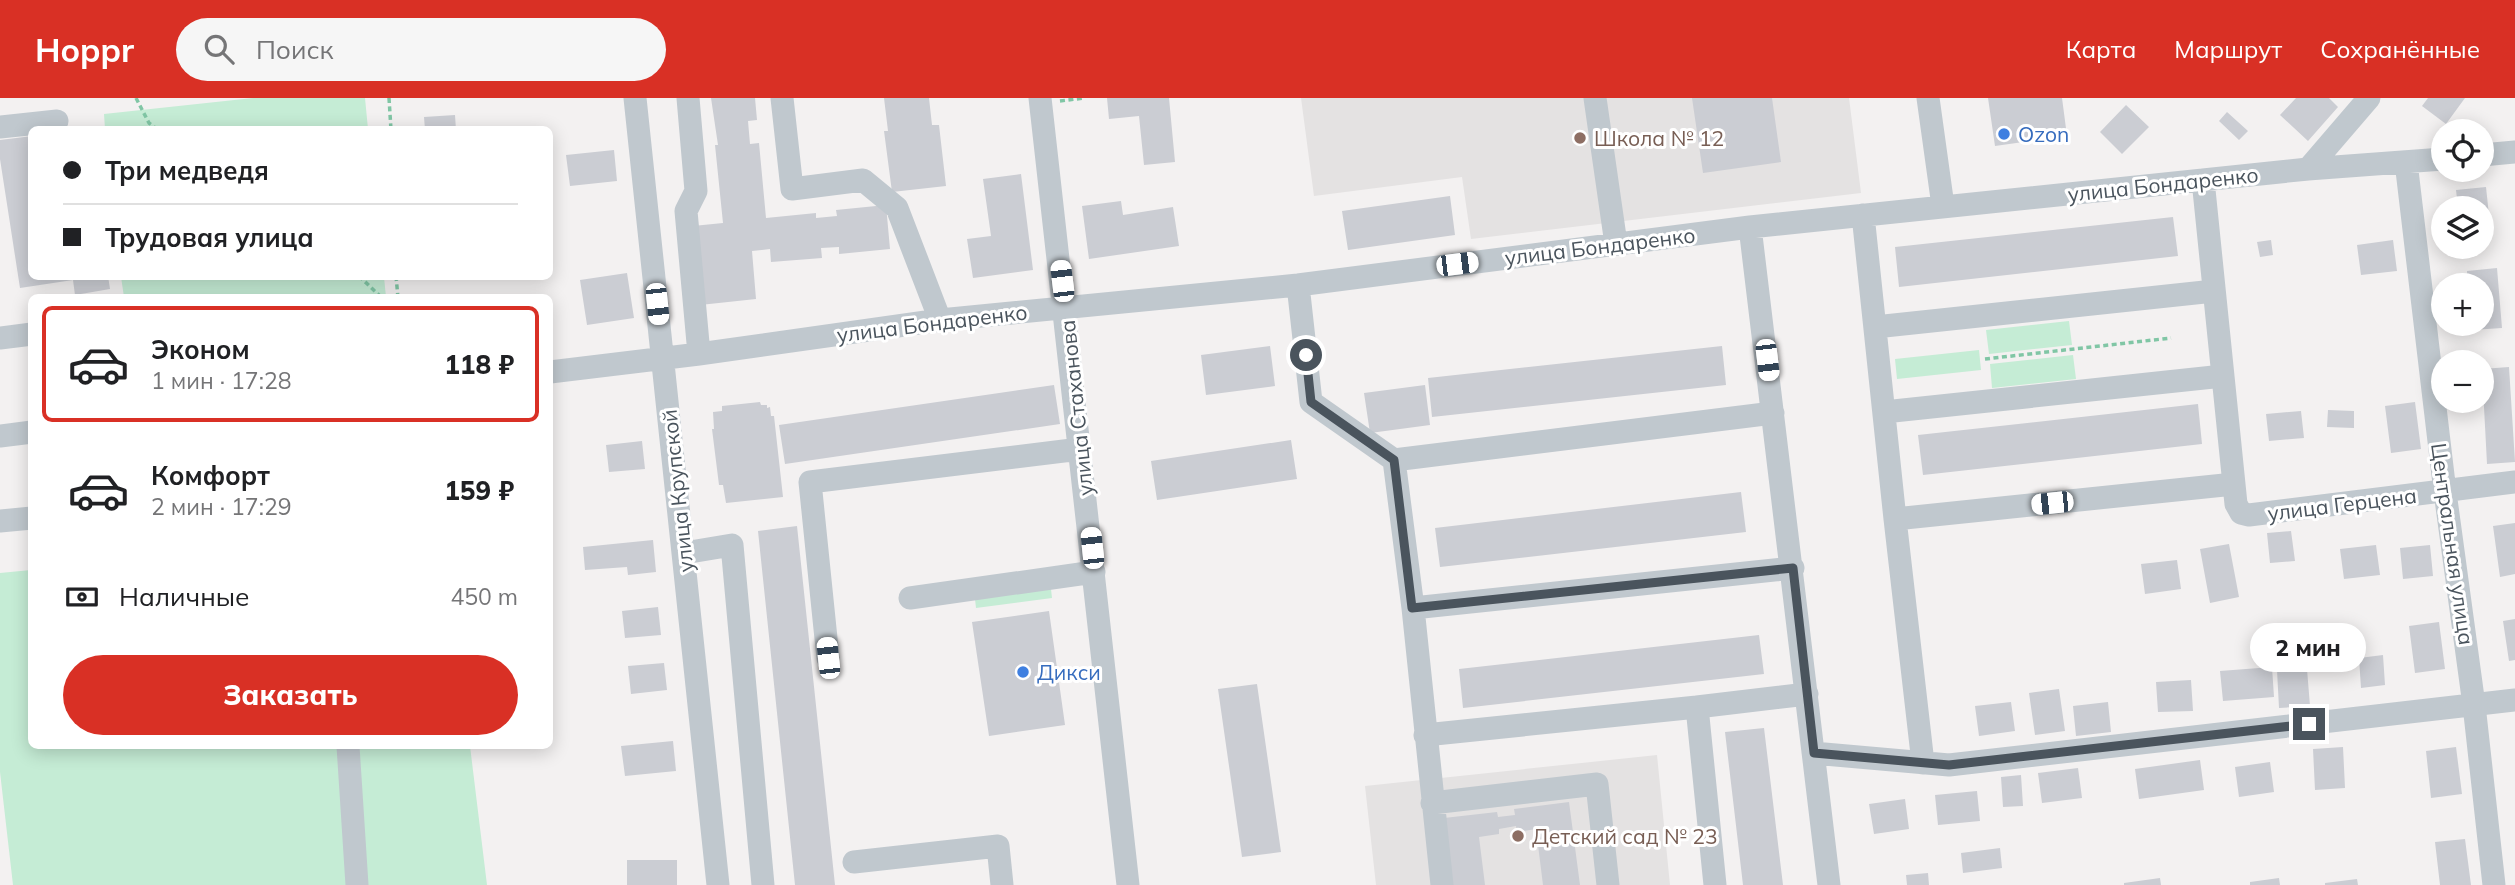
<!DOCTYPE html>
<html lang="ru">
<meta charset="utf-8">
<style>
body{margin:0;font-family:Mulish,sans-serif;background:#f6f6f6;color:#202124;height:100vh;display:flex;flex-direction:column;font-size:26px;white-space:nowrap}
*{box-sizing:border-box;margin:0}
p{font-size:23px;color:#757577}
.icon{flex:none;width:38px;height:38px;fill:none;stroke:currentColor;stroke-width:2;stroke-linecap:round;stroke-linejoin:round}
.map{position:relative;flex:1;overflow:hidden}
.drawer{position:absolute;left:28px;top:196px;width:525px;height:455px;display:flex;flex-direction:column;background:#fff;border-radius:10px;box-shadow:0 4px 18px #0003}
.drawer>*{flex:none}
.guide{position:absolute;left:28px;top:28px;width:525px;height:154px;border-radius:10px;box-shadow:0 4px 18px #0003;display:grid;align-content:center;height:154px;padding:0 35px;background:#fff}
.fabs{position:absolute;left:2431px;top:21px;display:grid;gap:14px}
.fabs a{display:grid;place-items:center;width:63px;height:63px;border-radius:50%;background:#fff;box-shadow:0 4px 18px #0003;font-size:35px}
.end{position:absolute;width:32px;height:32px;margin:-16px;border:9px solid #4a545d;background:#fff;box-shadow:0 0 0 4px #fff}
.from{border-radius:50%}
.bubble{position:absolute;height:49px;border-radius:24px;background:#fff;box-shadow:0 4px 18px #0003;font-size:23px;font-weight:800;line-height:49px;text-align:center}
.car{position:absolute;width:21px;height:42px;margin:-21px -10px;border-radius:9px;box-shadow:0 0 5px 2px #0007;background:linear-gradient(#fff 24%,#345 0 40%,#fff 0 76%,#345 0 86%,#fff 0)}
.guide b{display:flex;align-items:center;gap:24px;height:66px;font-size:26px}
.guide b+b{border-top:2px solid #e0e0e0}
.guide i{width:18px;height:18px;background:#202124}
ul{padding:12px 0 0;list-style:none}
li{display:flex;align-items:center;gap:21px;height:116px;margin:0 14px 10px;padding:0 21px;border:4px solid transparent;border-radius:10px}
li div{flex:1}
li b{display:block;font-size:26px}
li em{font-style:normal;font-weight:800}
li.current{border-color:#d93025}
li>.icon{width:63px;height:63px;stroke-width:1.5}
.pay{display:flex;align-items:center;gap:18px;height:77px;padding:0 35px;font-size:26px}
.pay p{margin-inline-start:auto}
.action{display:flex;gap:14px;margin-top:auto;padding:14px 35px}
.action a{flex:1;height:80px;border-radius:42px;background:#d93025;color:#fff;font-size:28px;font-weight:800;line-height:80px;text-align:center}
header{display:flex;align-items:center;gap:42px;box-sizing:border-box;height:98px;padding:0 35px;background:#d93025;color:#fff}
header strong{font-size:33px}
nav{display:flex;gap:38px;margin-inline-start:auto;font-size:24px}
.search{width:490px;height:63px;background:#f6f6f6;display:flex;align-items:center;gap:18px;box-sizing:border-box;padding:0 24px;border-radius:38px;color:#757577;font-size:26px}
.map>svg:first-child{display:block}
.education{fill:#e4e2e2}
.green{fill:#c5ecd5}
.building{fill:#cbcdd3}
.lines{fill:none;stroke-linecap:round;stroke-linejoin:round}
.path{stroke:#80c6a5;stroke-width:3.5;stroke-dasharray:5 3.5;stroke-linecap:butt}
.minor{stroke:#c0c8ce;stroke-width:23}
.route{stroke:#4a545d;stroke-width:9}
.shop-dot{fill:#3f7fe0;stroke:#fff;stroke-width:2.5}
.education-dot{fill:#8d6e63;stroke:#fff;stroke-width:2.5}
.labels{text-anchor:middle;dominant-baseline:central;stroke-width:6;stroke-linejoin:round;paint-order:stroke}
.shop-label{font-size:21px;fill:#366cbe;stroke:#fff;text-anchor:start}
.education-label{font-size:21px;fill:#785e54;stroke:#fff;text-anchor:start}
.street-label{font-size:21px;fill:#4a545d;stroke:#fff}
</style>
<header>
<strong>Hoppr</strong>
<div class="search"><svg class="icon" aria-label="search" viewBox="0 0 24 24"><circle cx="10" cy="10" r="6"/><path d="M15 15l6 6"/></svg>Поиск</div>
<nav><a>Карта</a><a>Маршрут</a><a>Сохранённые</a></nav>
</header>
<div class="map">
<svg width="2515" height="787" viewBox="0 0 2515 787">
<rect width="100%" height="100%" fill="#f3f1f1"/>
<path class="education" d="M1301 0H1849L1861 95 1471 141 1462 79 1314 98Z
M1657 657 1670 787H1376L1365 688Z"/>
<path class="green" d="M253 0H365L368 31H105L104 16Z
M121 179H384L386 199H124Z
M2069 223 2072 247 1989 256 1986 232Z
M1979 252 1981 272 1897 281 1895 261Z
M2073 257 2076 281 1992 290 1990 266Z
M31 472 32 648H339L347 787H13L0 674V475Z
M1051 491 1052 500 976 510 975 501Z
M359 648H470L487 787H367Z"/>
<path class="building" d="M711 0H755L757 22 748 23 750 46 759 45 766 120 816 115V120L837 118 836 112 886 107 890 151 839 156V149L821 150 822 160 771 164 770 151 752 153 756 201 700 207 693 128 723 125 715 47H718Z
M884 0H929L932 27H939L946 88 892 94 884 33H888Z
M1107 0H1169L1175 64 1144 67 1139 18 1109 21Z
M1692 0H1772L1781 64 1703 75Z
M1988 0H2062L2067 38 1995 48Z
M2296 0H2329L2338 9 2308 43 2280 17Z
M2428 0H2465L2446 26 2422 8Z
M2126 7 2149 29 2122 56 2100 34Z
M2227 14 2248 33 2239 42 2219 23Z
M455 17 456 32H425L424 19Z
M32 38V178H108L110 191 75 197 73 182 20 190 0 61V42Z
M614 52 617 83 570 88 566 57Z
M1021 76 1033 172 973 180 967 141 991 138 983 81Z
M2486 89 2491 136 2482 137V110H2458L2456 92Z
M1450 98 1455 137 1348 152 1342 113Z
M1121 103 1123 117 1173 109 1179 148 1089 161 1082 108Z
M2173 119 2178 158 1899 189 1895 149Z
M2271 142 2273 157 2260 159 2257 144Z
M2393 142 2397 173 2361 177 2357 147Z
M2497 170 2502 230 2472 232V226H2482V187H2468L2467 173Z
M627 175 634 220 587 227 580 182Z
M1270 248 1275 288 1206 297 1201 257Z
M1722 248 1726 287 1432 319 1428 280Z
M2509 269 2515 364 2487 366 2482 271Z
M1054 287 1060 326 785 366 779 327Z
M1425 287 1430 327 1370 335 1364 295Z
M760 304 761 307H767V310L770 309 771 318H774L783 399 726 405 723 387H719L712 331H714L713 314 722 313V308Z
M2415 304 2421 351 2391 355 2385 308Z
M2198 306 2202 346 1923 377 1918 337Z
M2328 312 2354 313V330L2327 329Z
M2301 313 2304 340 2269 343 2266 316Z
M1291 342 1297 381 1157 402 1151 363Z
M642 343 645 371 609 374 606 347Z
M1741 394 1746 434 1440 469 1435 430Z
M2515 425V476L2500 479 2493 428Z
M797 428 835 787H795L758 433Z
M2291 433 2295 463 2270 465 2267 435Z
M653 442 656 474 628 477 627 469 585 472 583 449Z
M2229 446 2239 499 2210 505 2200 451Z
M2376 447 2380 477 2344 481 2340 451Z
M2430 447 2433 478 2403 481 2400 450Z
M2177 462 2181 491 2145 496 2141 466Z
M658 509 661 537 625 540 622 513Z
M1049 513 1065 627 989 638 972 524Z
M2515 521V562L2509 563 2503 523Z
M2439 524 2445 571 2415 575 2409 528Z
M1759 537 1764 576 1463 610 1459 571Z
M2383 557 2385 587 2361 590 2359 560Z
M664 565 667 592 631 596 628 568Z
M2272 569 2274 599 2223 603 2220 573Z
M2307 571 2310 608 2279 610 2277 572Z
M2191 582 2193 613 2158 614 2156 584Z
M1257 586 1281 754 1242 759 1218 591Z
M2059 591 2065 633 2035 637 2029 595Z
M2011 604 2015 633 1979 638 1975 608Z
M2108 604 2111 634 2076 638 2073 608Z
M1764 630 1783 787H1743L1725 634Z
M673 643 676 673 625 678 621 648Z
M2343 649 2345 690 2315 692 2313 651Z
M2456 649 2462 696 2431 700 2426 653Z
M2200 662 2204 692 2139 701 2135 671Z
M2270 664 2274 694 2239 699 2235 669Z
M2078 670 2082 700 2042 705 2038 675Z
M2021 677 2023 708 2003 709 2001 679Z
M1977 693 1980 723 1938 727 1935 697Z
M1905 701 1909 731 1874 736 1869 706Z
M1569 704 1580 787H1543L1536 731 1517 734 1516 728 1499 731V736L1479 739 1485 787H1452L1444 720 1497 714 1498 719 1515 717 1514 711Z
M2465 741 2471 787H2440L2435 744Z
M2000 750 2002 770 1963 775 1961 755Z
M627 762H677V787H627Z
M1928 775 1929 787H1907L1906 777Z
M2160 780 2161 787H2124V785Z
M2279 780 2280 787H2250V784Z
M2357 781 2358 787H2325V785Z"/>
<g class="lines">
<path class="path" d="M136 0 149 25 158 32
M389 0 391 32
M1060 3 1084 0
M359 178 382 200
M396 178 398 200
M1985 261 2171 240"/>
<path class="minor" d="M635 0 718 787
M688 0 696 93 686 113 699 256
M782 0 792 91 863 82 897 110 940 222
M1040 0 1128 787
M1595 0 1616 146
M1928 0 1943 108
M0 29 57 23
M2482 57 2515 54
M2406 64 2445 394 2474 607 2494 787
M2308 71 2369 0
M2203 82 2236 406 2241 415 2249 417 2515 384
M1863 117 1895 421 2234 386
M1750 129 1829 787
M1298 187 1311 304 1394 362 1413 510 1442 787
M1875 229 2214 193
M0 240 32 236
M550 274 699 256 940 222 1298 187 1750 129 2308 71 2443 61
M1884 314 2223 278
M0 338 32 334
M1394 362 1773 315
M1895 421 1923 665
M0 423 32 420
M684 455 732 447 763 787
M910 500 1094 474
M1413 510 1793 470
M828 560 810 384 1080 351
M1425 637 1697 609
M348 648 357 787
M1813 655 1949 667 2515 602
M1432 705 1597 686 1608 787
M854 764 998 748 1002 787
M1715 787 1697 609 1807 596"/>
</g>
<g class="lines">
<path class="route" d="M1306 257 1311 304 1394 362 1412 510 1793 470 1814 655 1949 667 2309 626"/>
</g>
<g class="shop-dot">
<circle cx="2004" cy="36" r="7"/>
<circle cx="1023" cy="574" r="7"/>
</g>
<g class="education-dot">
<circle cx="1580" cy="40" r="7"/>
<circle cx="1518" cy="738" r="7"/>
</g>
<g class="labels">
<g class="shop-label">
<text x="2018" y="36">Ozon</text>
<text x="1037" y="574">Дикси</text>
</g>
<g class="education-label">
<text x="1594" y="40">Школа № 12</text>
<text x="1532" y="738">Детский сад № 23</text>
</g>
<g class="street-label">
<text transform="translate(2163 86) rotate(-6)">улица Бондаренко</text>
<text transform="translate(1600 148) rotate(-7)">улица Бондаренко</text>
<text transform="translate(932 225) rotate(-7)">улица Бондаренко</text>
<text transform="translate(1076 310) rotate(-96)">улица Стаханова</text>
<text transform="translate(677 393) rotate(-96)">улица Крупской</text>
<text transform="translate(2342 406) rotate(-7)">улица Герцена</text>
<text transform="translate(2453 446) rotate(82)">Центральная улица</text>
</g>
</g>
</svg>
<div class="fabs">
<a><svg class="icon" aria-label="locate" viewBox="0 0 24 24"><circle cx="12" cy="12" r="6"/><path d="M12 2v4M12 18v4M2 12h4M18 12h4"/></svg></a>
<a><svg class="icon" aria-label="layers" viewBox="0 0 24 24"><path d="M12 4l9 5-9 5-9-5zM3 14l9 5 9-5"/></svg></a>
<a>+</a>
<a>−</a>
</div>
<i class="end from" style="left:1306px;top:257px"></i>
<i class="end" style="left:2309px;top:626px"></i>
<div class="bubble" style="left:2250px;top:525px;width:116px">2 мин</div>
<i class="car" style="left:1457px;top:166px;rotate:83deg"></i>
<i class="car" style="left:1062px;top:183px;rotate:353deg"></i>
<i class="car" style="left:657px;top:206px;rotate:174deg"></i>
<i class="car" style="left:1767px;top:262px;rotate:173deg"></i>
<i class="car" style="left:2052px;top:405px;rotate:264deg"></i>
<i class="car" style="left:1092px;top:450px;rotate:354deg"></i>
<i class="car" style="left:828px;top:560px;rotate:354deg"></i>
<div class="guide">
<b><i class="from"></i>Три медведя</b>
<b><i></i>Трудовая улица</b>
</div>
<section class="drawer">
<ul>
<li class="current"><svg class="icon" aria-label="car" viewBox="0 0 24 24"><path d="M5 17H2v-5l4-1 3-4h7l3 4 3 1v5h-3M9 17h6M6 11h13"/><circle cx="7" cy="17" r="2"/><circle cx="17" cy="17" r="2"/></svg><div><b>Эконом</b><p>1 мин · 17:28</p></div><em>118 ₽</em></li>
<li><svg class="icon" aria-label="car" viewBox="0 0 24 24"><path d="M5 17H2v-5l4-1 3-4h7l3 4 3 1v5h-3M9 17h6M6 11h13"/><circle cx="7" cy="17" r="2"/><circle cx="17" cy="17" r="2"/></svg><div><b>Комфорт</b><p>2 мин · 17:29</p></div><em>159 ₽</em></li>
</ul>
<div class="pay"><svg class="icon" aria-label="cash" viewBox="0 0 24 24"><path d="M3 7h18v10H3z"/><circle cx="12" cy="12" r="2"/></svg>Наличные<p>450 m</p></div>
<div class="action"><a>Заказать</a></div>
</section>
</div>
